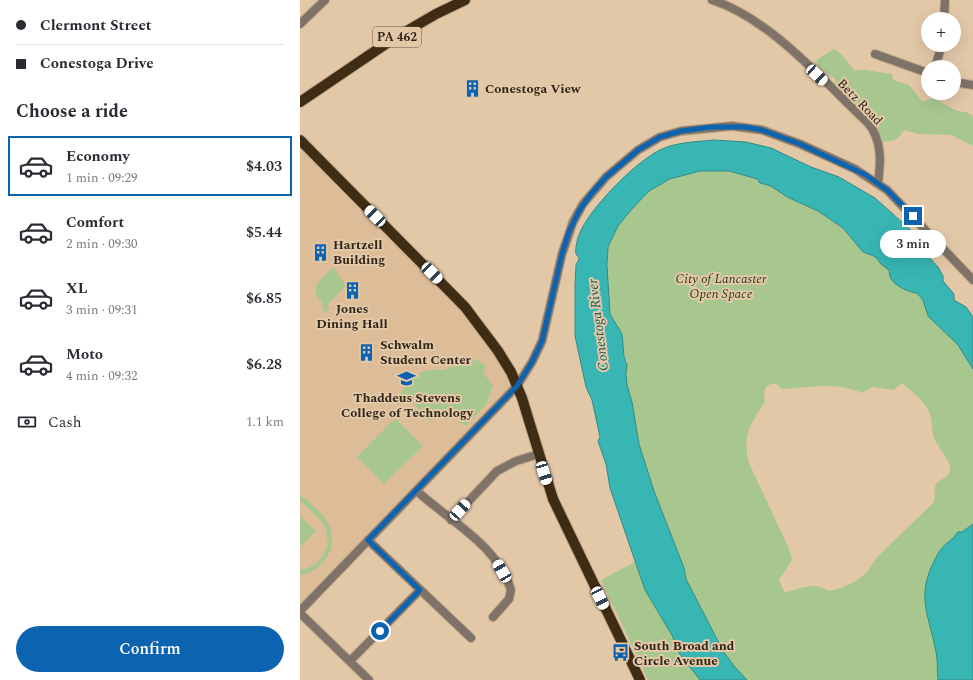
<!DOCTYPE html>
<meta charset="utf-8">
<style>
body{margin:0;font-family:Spectral,serif;background:#f2f2f3;color:#2b2b33;height:100vh;display:flex;flex-direction:column;font-size:15px;white-space:nowrap}
*{box-sizing:border-box;margin:0}
p{font-size:13px;color:#7c7c81}
.icon{flex:none;width:22px;height:22px;fill:none;stroke:currentColor;stroke-width:2;stroke-linecap:round;stroke-linejoin:round}
.map{position:relative;flex:1;overflow:hidden}
.sheet{display:flex;flex-direction:column;background:#fff;width:300px}
.sheet>*{flex:none}
.guide{display:grid;align-content:center;height:88px;padding:0 16px;background:#fff}
.buttons{position:absolute;left:621px;top:12px;display:grid;gap:8px}
.buttons a{display:grid;place-items:center;width:40px;height:40px;border-radius:50%;background:#fff;box-shadow:0 4px 16px #0002;font-size:20px}
.end{position:absolute;width:18px;height:18px;margin:-9px;border:5px solid #0c64b1;background:#fff;box-shadow:0 0 0 2px #fff}
.from{border-radius:50%}
.bubble{position:absolute;height:28px;border-radius:14px;background:#fff;box-shadow:0 4px 16px #0002;font-size:13px;font-weight:600;line-height:28px;text-align:center}
.car{position:absolute;width:12px;height:24px;margin:-12px -6px;border-radius:5px;box-shadow:0 0 3px 1px #0007;background:linear-gradient(#fff 24%,#345 0 40%,#fff 0 76%,#345 0 86%,#fff 0)}
.guide b{display:flex;align-items:center;gap:14px;height:38px;font-size:15px}
.guide b+b{border-top:1px solid #e1e1e2}
.guide i{width:10px;height:10px;background:#2b2b33}
ul{padding:0;list-style:none}
li{display:flex;align-items:center;gap:12px;height:60px;margin:0 8px 6px;padding:0 8px;border:2px solid transparent;border-radius:0px}
li div{flex:1}
li b{display:block;font-size:15px}
li em{font-style:normal;font-weight:600}
li.selected{border-color:#0c64b1}
li>.icon{width:36px;height:36px;stroke-width:1.5}
h2{padding:0 16px;font-size:18px;line-height:48px}
.pay{display:flex;align-items:center;gap:10px;height:44px;padding:0 16px;font-size:15px}
.pay p{margin-inline-start:auto}
.button{display:flex;gap:8px;margin-top:auto;padding:8px 16px}
.button a{flex:1;height:46px;border-radius:24px;background:#0c64b1;color:#fff;font-size:16px;font-weight:600;line-height:46px;text-align:center}
main{display:flex;flex:1;min-height:0}
.map>svg:first-child{display:block}
.built{fill:#ddbd97}
.green{fill:#a7c78f;fill-rule:evenodd}
.water{fill:#37b6b3;stroke:#358a85}
.lines{fill:none;stroke-linecap:round;stroke-linejoin:round}
.minor-casing{stroke:#bfa78b;stroke-width:10}
.major-casing{stroke:#bfa78b;stroke-width:12}
.minor{stroke:#7e7366;stroke-width:8}
.major{stroke:#3e2c15;stroke-width:10}
.route{stroke:#0c64b1;stroke-width:5}
.labels{text-anchor:middle;dominant-baseline:central;stroke-width:4;stroke-linejoin:round;paint-order:stroke}
.shield{fill:#e3c8a8;stroke:#655644;stroke-width:1}
.shield-label{font-size:12px;font-weight:bold;fill:#2f2519}
.poi-label{font-size:13px;font-weight:bold;fill:#2f2519;stroke:#e3c8a8;text-anchor:start}
.street-label{font-size:13px;fill:#2f2519;stroke:#e3c8a8}
.park-label{font-size:13px;font-style:italic;fill:#283c15;stroke:#e3c8a8}
.water-label{font-size:14px;font-style:italic;fill:#165b59;stroke:#e3c8a8}
</style>
<main>
<section class="sheet">
<div class="guide">
<b><i class="from"></i>Clermont Street</b>
<b><i></i>Conestoga Drive</b>
</div>
<h2>Choose a ride</h2>
<ul>
<li class="selected"><svg class="icon" aria-label="car" viewBox="0 0 24 24"><path d="M5 17H2v-5l4-1 3-4h7l3 4 3 1v5h-3M9 17h6M6 11h13"/><circle cx="7" cy="17" r="2"/><circle cx="17" cy="17" r="2"/></svg><div><b>Economy</b><p>1 min · 09:29</p></div><em>$4.03</em></li>
<li><svg class="icon" aria-label="car" viewBox="0 0 24 24"><path d="M5 17H2v-5l4-1 3-4h7l3 4 3 1v5h-3M9 17h6M6 11h13"/><circle cx="7" cy="17" r="2"/><circle cx="17" cy="17" r="2"/></svg><div><b>Comfort</b><p>2 min · 09:30</p></div><em>$5.44</em></li>
<li><svg class="icon" aria-label="car" viewBox="0 0 24 24"><path d="M5 17H2v-5l4-1 3-4h7l3 4 3 1v5h-3M9 17h6M6 11h13"/><circle cx="7" cy="17" r="2"/><circle cx="17" cy="17" r="2"/></svg><div><b>XL</b><p>3 min · 09:31</p></div><em>$6.85</em></li>
<li><svg class="icon" aria-label="car" viewBox="0 0 24 24"><path d="M5 17H2v-5l4-1 3-4h7l3 4 3 1v5h-3M9 17h6M6 11h13"/><circle cx="7" cy="17" r="2"/><circle cx="17" cy="17" r="2"/></svg><div><b>Moto</b><p>4 min · 09:32</p></div><em>$6.28</em></li>
</ul>
<div class="pay"><svg class="icon" aria-label="cash" viewBox="0 0 24 24"><path d="M3 7h18v10H3z"/><circle cx="12" cy="12" r="2"/></svg>Cash<p>1.1 km</p></div>
<div class="button"><a>Confirm</a></div>
</section>
<div class="map">
<svg width="673" height="680" viewBox="0 0 673 680">
<rect width="100%" height="100%" fill="#e3c8a8"/>
<path class="built" d="M0 140 151 292 217 386 0 611Z"/>
<path class="green" d="M534 49 542 55 554 70H565L592 74 593 80 609 85 623 102 633 98 657 111 666 112 673 116V146L651 135 618 134 604 130C600 139 593 141 583 142 579 120 552 102 536 87L535 79 519 67 516 60Z
M400 171H429L457 180 460 183 471 186 487 197 518 211 543 228 570 256 576 257 581 264 590 271V276L612 293H617L623 300 628 316 658 345 673 369V680H447L429 660 404 617 386 579 384 568 354 491 339 444 332 402 327 385V361L310 314 307 287 308 247 318 226 331 210 349 191 360 185 386 173ZM471 384H476L482 389C511 388 534 381 562 393L572 387 593 390 601 384H603C611 391 622 399 627 408 633 417 631 428 634 438 638 448 651 459 650 471 649 477 641 479 637 483 632 490 637 497 633 503L577 557 567 572 556 581 541 588 529 591C515 581 500 588 485 593L479 580 492 560 489 549 449 463C442 434 450 425 465 402L464 392 466 387Z
M33 267 38 272 37 273 46 285 27 305 30 308 25 314 21 301 16 295V285Z
M166 359C175 358 179 361 186 367L183 373 193 385 187 403 167 425H162L159 420 161 413 157 412 131 420H127L112 401 97 405 99 394 116 375 127 370H144Z
M95 418 123 446 84 484 57 457Z
M0 494C9 503 22 512 28 523 40 546 24 571 0 575V570C21 567 34 545 24 525 18 516 8 508 0 501Z
M0 516 16 531 0 547Z
M335 562 345 590 373 637 375 649 400 680H348L301 580Z"/>
<path class="water" d="M413 140 446 142 471 148 511 167 539 177 575 198 613 232 626 250 628 256 638 267 643 276V281L654 294V300L666 307 673 317V369L658 345 628 316 623 300 617 293C610 293 592 285 590 276 589 274 590 272 589 270L581 264 576 257 563 252 543 228 518 211 487 197 471 186 460 183 457 179 429 171H400L370 179 349 191 331 210 318 226 308 247 307 265 310 314 322 334 324 356 327 365 326 373 327 385 332 402 339 444 354 491 384 568 386 579 423 651 434 666 447 680H400L375 648 373 637 345 590 310 488 306 464 298 441 300 437 292 400 286 387 275 336V286L276 265 279 259C279 257 277 255 276 254 275 250 277 239 279 235 288 210 335 162 360 150 376 142 396 142 413 140Z
M673 524V680H638C637 671 638 661 636 652 628 610 614 595 639 552 644 544 653 540 658 532H662Z"/>
<g class="lines">
<defs>
<path id="minor" d="M412 0C471 19 523 81 568 123 582 140 581 161 578 183
M644 19 645 0
M0 24 25 0
M575 54 628 73
M635 67 642 45
M654 82 673 85
M117 491C149 521 198 545 211 590L209 599 193 617
M151 520 197 471 216 461 239 454
M68 540 171 638
M0 611 217 386 232 362 242 341 262 254 273 222 283 204 306 177 338 150 360 137 381 131 432 126 462 130 500 144 555 169 587 190 673 280
M0 613 69 680
M50 661 120 590"/>
<path id="major" d="M0 102 93 39 136 14 165 0
M0 140 165 307 198 351 211 372 222 398 253 499 340 680"/>
</defs>
<use href="#minor" class="minor-casing"/>
<use href="#major" class="major-casing"/>
<use href="#minor" class="minor"/>
<use href="#major" class="major"/>
</g>
<g class="lines">
<path class="route" d="M80 631 120 590 68 540 217 386 232 362 242 341 262 254 269 232 279 211 291 194 306 177 338 150 360 137 381 131 411 127H445L462 130 500 144 566 175 587 190 613 216"/>
</g>
<defs>
<symbol id="building-bare" viewBox="-9 -9 18 18"><path d="M-4-6H4V6H1V3H-1V6H-4ZM-2.5-4.3h1.7v1.8h-1.7ZM.8-4.3h1.7v1.8H.8ZM-2.5-1h1.7V.8h-1.7ZM.8-1h1.7V.8H.8Z" fill="#0c64b1" stroke="#e3c8a8" stroke-width="2.5" paint-order="stroke"/></symbol>
<symbol id="university-bare" viewBox="-9 -9 18 18"><path d="M0-5L7-2L0 1L-7-2ZM-4 1L0 2.5L4 1V4Q0 6-4 4Z" fill="#0c64b1" stroke="#e3c8a8" stroke-width="2.5" paint-order="stroke"/></symbol>
<symbol id="bus-bare" viewBox="-9 -9 18 18"><path d="M-5-6H5V4H4V6H2V4H-2V6H-4V4H-5ZM-3.5-4V0h7V-4ZM-3.5 1.2v1.5H-2V1.2ZM2 1.2v1.5H3.5V1.2Z" fill="#0c64b1" stroke="#e3c8a8" stroke-width="2.5" paint-order="stroke"/></symbol>
</defs>
<g fill-rule="evenodd">
<use href="#building-bare" x="160" y="76" width="25" height="25"/>
<use href="#building-bare" x="8" y="240" width="25" height="25"/>
<use href="#building-bare" x="40" y="278" width="25" height="25"/>
<use href="#building-bare" x="54" y="340" width="25" height="25"/>
<use href="#university-bare" x="94" y="366" width="25" height="25"/>
<use href="#bus-bare" x="308" y="640" width="25" height="25"/>
</g>
<g class="labels">
<rect class="shield" x="73" y="27" width="48" height="20" rx="3"/>
<g class="shield-label">
<text x="97" y="37">PA 462</text>
</g>
<g class="poi-label">
<text x="185" y="89">Conestoga View</text>
<text x="33" y="245">Hartzell<tspan x="33" dy="15">Building</tspan></text>
<text x="52" y="309" text-anchor="middle">Jones<tspan x="52" dy="15">Dining Hall</tspan></text>
<text x="80" y="345">Schwalm<tspan x="80" dy="15">Student Center</tspan></text>
<text x="107" y="398" text-anchor="middle">Thaddeus Stevens<tspan x="107" dy="15">College of Technology</tspan></text>
<text x="334" y="646">South Broad and<tspan x="334" dy="15">Circle Avenue</tspan></text>
</g>
<g class="street-label">
<text transform="translate(560 102) rotate(46)">Betz Road</text>
</g>
<g class="park-label">
<text x="421" y="279">City of Lancaster<tspan x="421" dy="15">Open Space</tspan></text>
</g>
<g class="water-label">
<text transform="translate(298 325) rotate(-97)">Conestoga River</text>
</g>
</g>
</svg>
<div class="buttons">
<a>+</a>
<a>−</a>
</div>
<i class="end from" style="left:80px;top:631px"></i>
<i class="end" style="left:613px;top:216px"></i>
<div class="bubble" style="left:580px;top:230px;width:66px">3 min</div>
<i class="car" style="left:517px;top:75px;rotate:133deg"></i>
<i class="car" style="left:75px;top:216px;rotate:315deg"></i>
<i class="car" style="left:132px;top:273px;rotate:135deg"></i>
<i class="car" style="left:244px;top:473px;rotate:163deg"></i>
<i class="car" style="left:160px;top:510px;rotate:42deg"></i>
<i class="car" style="left:202px;top:571px;rotate:330deg"></i>
<i class="car" style="left:300px;top:598px;rotate:154deg"></i>
</div>
</main>
